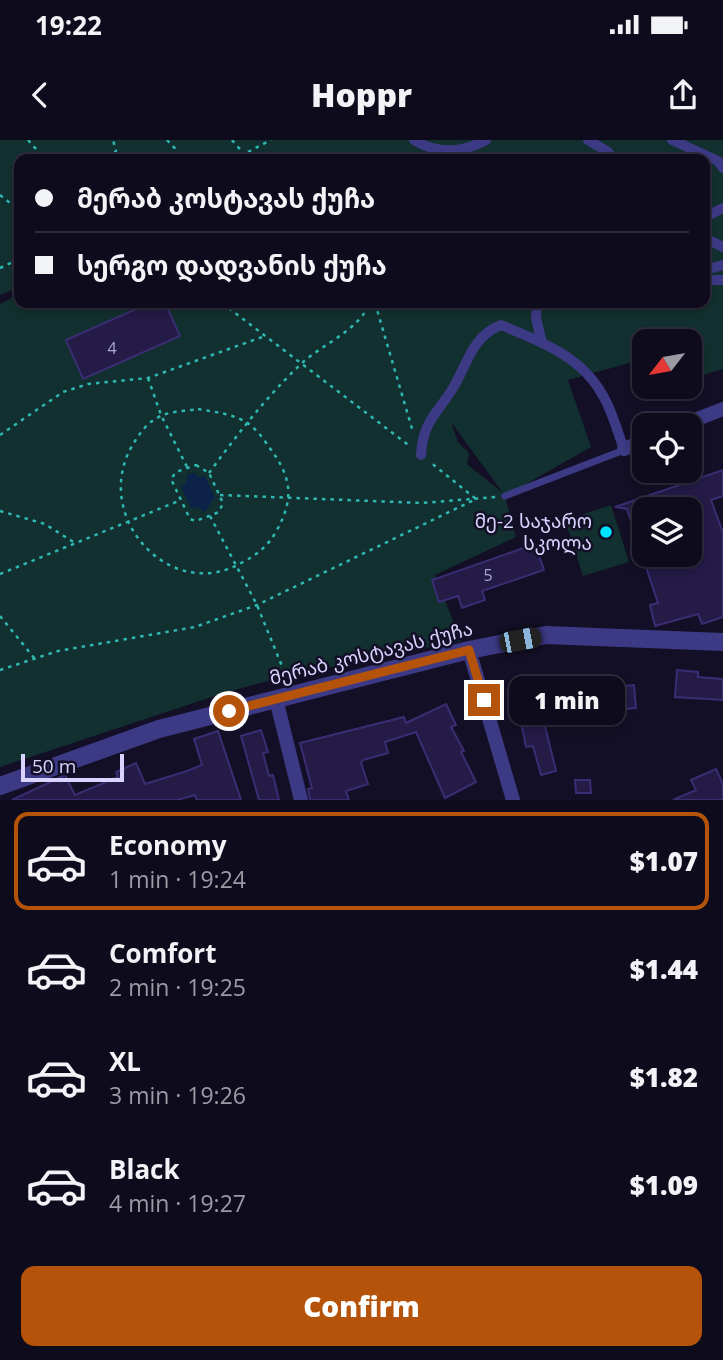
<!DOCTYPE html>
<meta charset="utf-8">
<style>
body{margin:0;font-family:"Open Sans","Noto Sans Georgian",sans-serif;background:#1c1929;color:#f1f3f6;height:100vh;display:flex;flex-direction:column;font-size:26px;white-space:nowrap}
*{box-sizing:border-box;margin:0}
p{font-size:23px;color:#9b9ba3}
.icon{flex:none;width:38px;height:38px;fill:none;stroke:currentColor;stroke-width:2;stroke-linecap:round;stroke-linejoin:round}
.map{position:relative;height:660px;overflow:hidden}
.sheet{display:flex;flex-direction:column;background:#0e0b1c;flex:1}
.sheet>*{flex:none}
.hud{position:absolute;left:14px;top:14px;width:696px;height:154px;border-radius:14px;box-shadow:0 4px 10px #0003,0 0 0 2px #2e2b3b;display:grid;align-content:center;height:154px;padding:0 21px;background:#0e0b1c}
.needle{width:46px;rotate:239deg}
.fabs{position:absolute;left:632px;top:189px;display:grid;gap:14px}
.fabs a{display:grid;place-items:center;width:70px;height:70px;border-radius:14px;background:#0e0b1c;box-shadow:0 4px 10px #0003,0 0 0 2px #2e2b3b;font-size:35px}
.scale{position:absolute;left:21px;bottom:18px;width:103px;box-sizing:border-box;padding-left:7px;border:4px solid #d9d4ff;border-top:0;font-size:19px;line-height:24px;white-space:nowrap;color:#d9d4ff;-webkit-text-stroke:5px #130f26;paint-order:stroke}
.end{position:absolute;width:32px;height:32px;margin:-16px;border:9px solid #b45309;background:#fff;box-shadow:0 0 0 4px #fff}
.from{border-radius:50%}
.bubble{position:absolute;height:49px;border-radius:14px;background:#0e0b1c;box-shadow:0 4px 10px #0003,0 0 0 2px #2e2b3b;font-size:23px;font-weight:800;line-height:49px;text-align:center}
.car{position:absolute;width:21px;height:42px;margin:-21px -10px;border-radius:9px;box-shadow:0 0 5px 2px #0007;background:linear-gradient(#222 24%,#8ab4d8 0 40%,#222 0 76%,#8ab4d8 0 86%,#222 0)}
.hud b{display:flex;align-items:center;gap:24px;height:66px;font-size:26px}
.hud b+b{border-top:2px solid #2e2b3b}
.hud i{width:18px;height:18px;background:#f1f3f6}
ul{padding:12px 0 0;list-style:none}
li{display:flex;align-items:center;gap:21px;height:98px;margin:0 14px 10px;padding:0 7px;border:4px solid transparent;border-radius:14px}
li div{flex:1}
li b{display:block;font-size:26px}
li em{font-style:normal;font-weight:800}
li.on{border-color:#b45309}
li>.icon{width:63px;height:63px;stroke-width:1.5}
.action{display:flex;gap:14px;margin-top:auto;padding:14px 21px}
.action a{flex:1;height:80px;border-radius:14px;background:#b45309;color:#fff;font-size:28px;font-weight:800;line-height:80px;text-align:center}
.status{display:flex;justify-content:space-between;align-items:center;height:49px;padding:0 35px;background:#0e0b1c;direction:ltr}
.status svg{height:19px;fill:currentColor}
header{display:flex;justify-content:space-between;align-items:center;height:91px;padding:0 21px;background:#0e0b1c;font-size:32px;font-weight:800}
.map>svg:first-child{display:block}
.green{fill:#12302f;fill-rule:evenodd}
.water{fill:#0c2248}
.building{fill:#241b47;stroke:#3b2d73;stroke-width:2}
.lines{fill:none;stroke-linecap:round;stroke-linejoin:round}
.path{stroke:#2fb8b0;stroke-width:2.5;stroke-dasharray:3.5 5;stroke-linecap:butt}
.service{stroke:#3d3a85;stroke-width:7}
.pedestrian{stroke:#3d3a85;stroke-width:10}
.minor{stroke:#3d3a85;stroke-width:14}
.tertiary{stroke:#3d3a85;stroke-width:18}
.route{stroke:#b45309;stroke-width:9}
.poi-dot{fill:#00e5ff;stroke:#130f26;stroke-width:2.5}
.labels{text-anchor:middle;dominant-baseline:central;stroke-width:5;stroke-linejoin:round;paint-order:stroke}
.number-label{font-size:16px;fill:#aca6d1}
.poi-label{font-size:19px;fill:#d9d4ff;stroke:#130f26;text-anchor:end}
.street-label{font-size:19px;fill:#d9d4ff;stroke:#130f26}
</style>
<div class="status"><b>19:22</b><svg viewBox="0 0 49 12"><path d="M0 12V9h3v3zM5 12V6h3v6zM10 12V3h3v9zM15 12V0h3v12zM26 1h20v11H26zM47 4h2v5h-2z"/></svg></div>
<header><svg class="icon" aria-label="back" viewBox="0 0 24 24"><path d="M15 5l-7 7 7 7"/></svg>Hoppr<svg class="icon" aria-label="share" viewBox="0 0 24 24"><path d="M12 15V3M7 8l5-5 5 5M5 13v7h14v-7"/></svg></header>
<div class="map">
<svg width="723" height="660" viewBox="0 0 723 660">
<rect width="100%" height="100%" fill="#130f26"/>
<path class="green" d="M0 0H723V229L690 239V201H644V247H666L644 254 633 222 568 240 591 307 505 356 516 397 435 435 461 501 286 536 227 552 0 627V164L19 154V163H705V19H19V147L0 155ZM451 282 503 353 467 324 469 313 458 302Z
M611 365 629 422 583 436 565 380Z"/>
<path class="water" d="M196 333 198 337 205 336 215 357 205 372 196 367 191 368 181 347 186 343 188 334Z"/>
<path class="building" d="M150 163H165L180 196 83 239 66 200Z
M723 330V356L711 360 723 393V477L702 484 698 474 655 486 650 465 658 463 642 415H664L666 421 694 411 690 397V369H644L642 414 627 369 615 367Z
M535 404 544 430 482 451 485 460 462 468 458 456 439 462 432 440Z
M677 530 698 532V537L723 539V560L675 557Z
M634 545 636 568 615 570 612 547Z
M536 549 556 631 541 635 533 606 526 607 515 553Z
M585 549 588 576 568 578 565 551Z
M446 564 456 585 451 587 464 611 461 612 476 642 445 658 416 592 385 602 388 613 363 620 361 623 368 644 346 651 349 660H310L308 649 312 648 300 603 404 577 406 583Z
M261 590 268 612 263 613 269 636 273 635 279 660H259L241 596Z
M218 591 241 660H197L195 655 177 660H12L65 635 75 655 118 637 116 632 136 623 145 644 187 631 202 625 194 599Z
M716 629 723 644V660H673L696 650 691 640Z
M575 640H590L591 653H576Z"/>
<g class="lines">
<path class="path" d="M28 0 45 19
M167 0 185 19
M232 0 244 14
M109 19 116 11 113 0
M215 19 244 14 271 0
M0 55 19 70
M0 128 19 119
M222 163 411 307
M375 163 413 292
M148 238 161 275 187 327
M198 269C214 272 229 273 244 281 254 286 263 298 269 307 291 336 295 357 277 390 269 405 258 414 243 422 171 465 91 377 132 306 139 294 148 281 161 276 171 271 187 271 198 269Z
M0 295 63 252 88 244 148 238 265 196
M196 325 209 333 223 363 219 372 196 381 190 379 171 339 176 332Z
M209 333C237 295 266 257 301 224 322 204 357 192 370 163
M220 355 422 363 496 357
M0 371 45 384 75 403
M210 376 257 465 286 536 283 543
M0 434 181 360
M0 476 35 519
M0 530 58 511 195 487 257 465 476 359 430 322"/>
<path class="service" d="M505 356 624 310"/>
<path class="pedestrian" d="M414 0C437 14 462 13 486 0
M588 0 608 12 613 19
M672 0 718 21 723 28
M705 77 723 68
M705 98 723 107
M705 130 723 125
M705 140H723
M537 163 536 178 542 203
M421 315C423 281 437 274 453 248 467 225 472 196 501 185 539 201 580 215 602 254 612 270 617 291 624 309"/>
<path class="minor" d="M682 285 723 269
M624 309 644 301
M469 510 513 660
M276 559 301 660"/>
<path class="tertiary" d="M0 646 159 589 469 510 546 495 723 502"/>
</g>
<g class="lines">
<path class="route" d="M229 571 469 510 484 560"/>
</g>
<circle class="poi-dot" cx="606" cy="392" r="7"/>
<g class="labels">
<g class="number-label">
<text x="112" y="208">4</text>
<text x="488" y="435">5</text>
</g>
<g class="poi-label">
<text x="592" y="381">მე-2 საჯარო<tspan x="592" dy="22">სკოლა</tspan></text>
</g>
<g class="street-label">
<text transform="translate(371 513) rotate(-14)">მერაბ კოსტავას ქუჩა</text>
</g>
</g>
</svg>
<div class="fabs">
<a><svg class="needle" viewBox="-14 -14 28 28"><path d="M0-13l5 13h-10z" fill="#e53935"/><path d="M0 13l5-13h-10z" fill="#9b9ba3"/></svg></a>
<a><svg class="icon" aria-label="locate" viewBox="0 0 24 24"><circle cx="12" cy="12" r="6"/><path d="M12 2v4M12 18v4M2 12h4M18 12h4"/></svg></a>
<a><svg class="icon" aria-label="layers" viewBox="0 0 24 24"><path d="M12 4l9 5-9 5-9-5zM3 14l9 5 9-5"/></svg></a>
</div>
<div class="scale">50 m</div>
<i class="end from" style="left:229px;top:571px"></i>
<i class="end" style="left:484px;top:560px"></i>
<div class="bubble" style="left:509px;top:536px;width:116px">1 min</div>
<i class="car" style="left:520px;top:500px;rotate:79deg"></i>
<div class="hud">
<b><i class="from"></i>მერაბ კოსტავას ქუჩა</b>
<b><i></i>სერგო დადვანის ქუჩა</b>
</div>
</div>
<section class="sheet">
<ul>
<li class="on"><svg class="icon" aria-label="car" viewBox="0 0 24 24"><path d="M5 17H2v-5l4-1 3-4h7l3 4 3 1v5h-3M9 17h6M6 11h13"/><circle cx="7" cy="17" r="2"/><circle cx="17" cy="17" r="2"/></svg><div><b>Economy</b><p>1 min · 19:24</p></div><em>$1.07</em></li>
<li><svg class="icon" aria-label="car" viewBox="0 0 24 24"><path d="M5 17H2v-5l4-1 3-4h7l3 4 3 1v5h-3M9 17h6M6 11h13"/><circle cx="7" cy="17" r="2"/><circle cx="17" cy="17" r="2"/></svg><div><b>Comfort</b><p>2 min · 19:25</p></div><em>$1.44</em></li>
<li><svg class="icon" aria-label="car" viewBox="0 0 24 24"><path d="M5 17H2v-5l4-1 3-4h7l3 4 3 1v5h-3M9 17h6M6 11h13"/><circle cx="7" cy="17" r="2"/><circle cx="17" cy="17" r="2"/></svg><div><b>XL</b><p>3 min · 19:26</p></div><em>$1.82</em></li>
<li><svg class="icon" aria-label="car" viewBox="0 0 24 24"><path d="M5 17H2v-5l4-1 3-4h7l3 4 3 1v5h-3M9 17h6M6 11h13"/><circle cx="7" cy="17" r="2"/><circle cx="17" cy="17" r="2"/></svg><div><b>Black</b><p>4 min · 19:27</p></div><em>$1.09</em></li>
</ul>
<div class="action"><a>Confirm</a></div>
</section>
